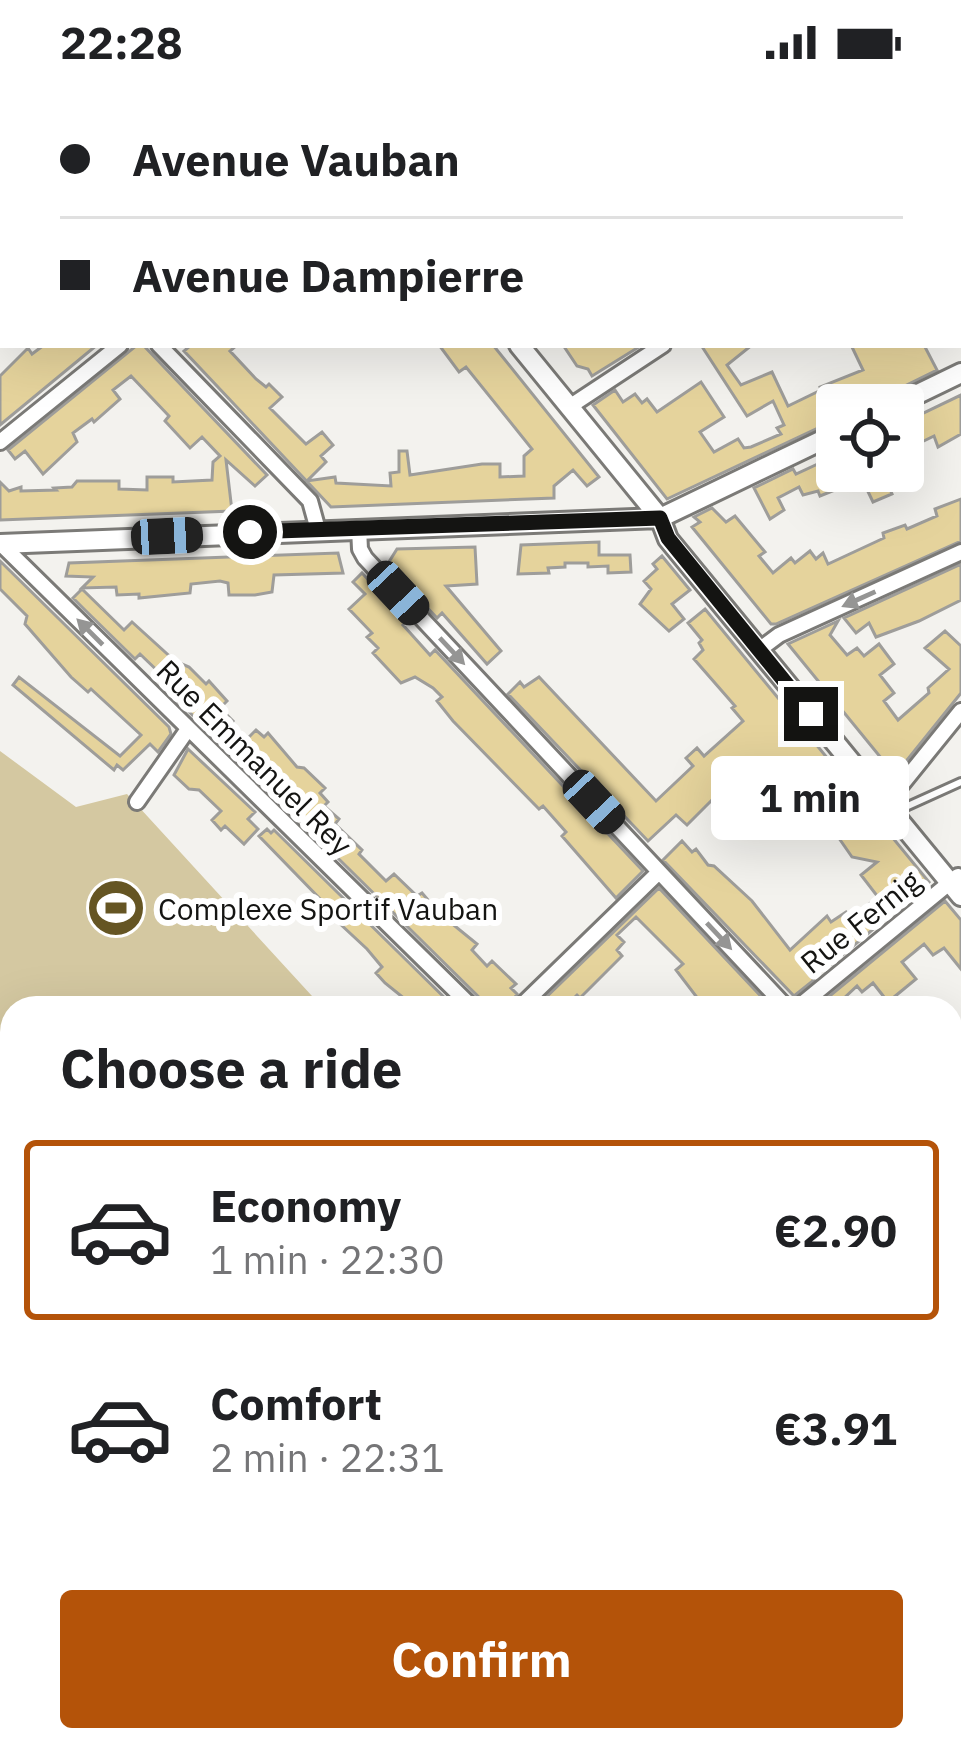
<!DOCTYPE html>
<meta charset="utf-8">
<style>
body{margin:0;font-family:"IBM Plex Sans",sans-serif;background:#f6f6f6;color:#202124;height:100vh;display:flex;flex-direction:column;font-size:45px;white-space:nowrap}
*{box-sizing:border-box;margin:0}
p{font-size:39px;color:#757577}
.icon{flex:none;width:66px;height:66px;fill:none;stroke:currentColor;stroke-width:2;stroke-linecap:round;stroke-linejoin:round}
.map{position:relative;flex:1;overflow:hidden}
.side{position:absolute;left:0px;top:912px;width:963px;height:756px;display:flex;flex-direction:column;background:#fff;border-radius:36px 36px 0 0;box-shadow:0 12px 48px #0002}
.side>*{flex:none}
.hud{position:absolute;left:0px;top:0px;width:963px;height:264px;box-shadow:0 12px 48px #0002;display:grid;align-content:center;height:264px;padding:0 60px;background:#fff}
.buttons{position:absolute;left:816px;top:300px;display:grid;gap:24px}
.buttons a{display:grid;place-items:center;width:108px;height:108px;border-radius:12px;background:#fff;box-shadow:0 12px 48px #0002;font-size:60px}
.end{position:absolute;width:54px;height:54px;margin:-27px;border:15px solid #141412;background:#fff;box-shadow:0 0 0 6px #fff}
.from{border-radius:50%}
.bubble{position:absolute;height:84px;border-radius:12px;background:#fff;box-shadow:0 12px 48px #0002;font-size:39px;font-weight:800;line-height:84px;text-align:center}
.car{position:absolute;width:36px;height:72px;margin:-36px -18px;border-radius:15px;box-shadow:0 0 9px 3px #0007;background:linear-gradient(#222 24%,#8ab4d8 0 40%,#222 0 76%,#8ab4d8 0 86%,#222 0)}
.hud b{display:flex;align-items:center;gap:42px;height:114px;font-size:45px}
.hud b+b{border-top:3px solid #e0e0e0}
.hud i{width:30px;height:30px;background:#202124}
ul{padding:0;list-style:none}
li{display:flex;align-items:center;gap:36px;height:180px;margin:0 24px 18px;padding:0 36px;border:6px solid transparent;border-radius:12px}
li div{flex:1}
li b{display:block;font-size:45px}
li em{font-style:normal;font-weight:800}
li.selected{border-color:#b45309}
li>.icon{width:108px;height:108px;stroke-width:1.5}
h2{padding:0 60px;font-size:54px;line-height:144px}
.action{display:flex;gap:24px;margin-top:auto;padding:24px 60px}
.action a{flex:1;height:138px;border-radius:12px;background:#b45309;color:#fff;font-size:48px;font-weight:800;line-height:138px;text-align:center}
.status{display:flex;justify-content:space-between;align-items:center;height:84px;padding:0 60px;background:#fff;direction:ltr}
.status svg{height:33px;fill:currentColor}
.map>svg:first-child{display:block}
.green{fill:#d4c8a1}
.building{fill:#e5d39c;stroke:#9e9d9a;stroke-width:3}
.lines{fill:none;stroke-linecap:round;stroke-linejoin:round}
.lane-casing{stroke:#7b7a77;stroke-width:12}
.street-casing{stroke:#7b7a77;stroke-width:20}
.secondary-casing{stroke:#7b7a77;stroke-width:24}
.lane{stroke:#fff;stroke-width:6}
.street{stroke:#fff;stroke-width:14}
.secondary{stroke:#fff;stroke-width:18}
.tram{stroke:#2b2b29;stroke-width:3}
.rail-casing{stroke:#2b2b29;stroke-width:9}
.rail{stroke:#fff;stroke-width:4.5;stroke-dasharray:14;stroke-linecap:butt}
.oneway{fill:#959594}
.route{stroke:#141412;stroke-width:15}
.labels{text-anchor:middle;dominant-baseline:central;stroke-width:12;stroke-linejoin:round;paint-order:stroke}
.street-label{font-size:30px;fill:#141412;stroke:#fff}
.poi-label{font-size:30px;fill:#141412;stroke:#fff;text-anchor:start}
</style>
<div class="status"><b>22:28</b><svg viewBox="0 0 49 12"><path d="M0 12V9h3v3zM5 12V6h3v6zM10 12V3h3v9zM15 12V0h3v12zM26 1h20v11H26zM47 4h2v5h-2z"/></svg></div>
<div class="map">
<svg width="961" height="1668" viewBox="0 0 961 1668">
<rect width="100%" height="100%" fill="#f3f2ee"/>
<path class="green" d="M0 667 76 723 127 710 323 924H12V1029L0 1018Z"/>
<path class="building" d="M44 261H97L0 341V292L28 264 32 270Z
M137 261 144 262 267 391 255 402 226 376 232 427 0 436V398L9 407 21 403V407L56 406 54 404 72 403 77 397H119V405L147 406V393H173V398L212 396 213 378 220 372 202 353 190 364 165 337 169 332 131 292 113 306 120 315 94 338 92 335 73 349 77 358 43 390 25 367 15 375 8 366Z
M191 261H237L230 267 256 295 266 303 269 300 282 313 270 324 306 360 322 348 333 361 321 372 326 378 307 397 335 393 336 399 391 402 390 389 399 388V367H407L410 391 482 380H500V393L524 392V372L532 365 466 283 459 288 439 261H493L599 393 587 402 573 386 554 402V414L331 423 184 267Z
M563 261H642L592 292 588 285 577 282Z
M701 261H752L727 281 741 301 772 288 788 322 821 306 820 303 863 286 851 261H924L937 286 866 321H837V335L667 415 593 321 615 306 623 318 635 310 642 319 647 315 657 328 701 298 724 333 700 348 714 368 738 355 744 364 751 363 781 350 777 344 784 341 773 317 747 332Z
M961 311V350L938 363 934 352 903 367V339Z
M837 371V387H882L892 410 873 418 862 395 820 412 818 407 803 411 799 403 778 414 784 426 770 435 754 404 793 385 796 390Z
M961 415V457L776 540H771L692 443 700 438 694 433 712 424 726 438 735 432 765 468 759 472 773 489 791 474 795 479 810 467 816 475 823 469 828 480 884 454 883 449 905 441 907 445 937 432 935 425Z
M599 458V471H630L631 488 608 489V482L588 483V479H565V483L548 484 549 489 518 490 521 461Z
M475 463 477 500 446 502 501 567 487 580 442 529 437 534 387 481 397 465Z
M338 469 343 489 274 491 272 508 255 511H229L228 499 220 497 191 500 190 509 139 514V510L117 511 116 503 82 504 93 493 66 492 69 479Z
M662 472 690 506 672 520 684 535 669 547 640 520 651 505 644 497 657 485 653 480Z
M0 477 169 643 171 650 158 668 150 660 123 686 117 681 114 686 13 601 19 593 120 672 141 651 91 605 88 608 71 593 25 540 27 532 0 505Z
M961 480V516L919 537 876 553 869 539 856 549 844 534Z
M362 489 407 537 403 541 430 571 435 566 643 787 616 814 562 752 566 748 543 722 539 725 453 637 437 617 442 613 433 604 415 593 401 599 373 569 378 564 367 553 372 549 349 525 365 510 353 498Z
M82 505 124 546 132 538 175 577 189 583 206 600 209 597 227 617 220 624 233 637 230 640 246 656 256 646 264 653 268 649 297 683 304 684 325 704 320 709 328 718 324 722 339 735 335 740 362 766 359 770 386 797 394 790 417 812 422 809 440 830 477 860 472 866 487 882 492 877 516 900 511 904 517 910 508 924H490L280 717 288 709 272 688 261 699 162 601 167 596 140 570 135 575 86 527 73 514Z
M705 525 929 798 832 880 826 873 806 887 814 896 794 912 663 776 682 757 692 768 696 765 708 781 714 782 752 817 790 866 827 832 831 838 846 828 851 835 878 813 861 791 877 778 852 773 834 747 841 741 821 716 818 718 800 698 765 728 761 724 747 733 724 704 687 741 676 731 648 757 508 610 520 598 524 603 539 593 656 717 693 682 686 674 697 664 704 672 743 637 732 624 735 622 694 575 703 566 699 559 702 556 688 539Z
M838 537 830 551 847 571 857 564 864 572 879 560 894 580 880 591 894 609 884 617 898 636 929 609 928 604 949 585 925 564 945 547 961 562V609L895 691 788 560Z
M188 665 255 728 248 735 258 745 244 760 225 742 221 746 212 736 221 727 199 706 189 705 174 691Z
M267 745 271 749 274 746 455 924H416L385 899 376 889 382 883 367 865 323 824 326 821 259 752Z
M659 804 772 924H705L676 886 683 880 636 833 617 851 624 858 617 866 622 872 580 914 577 911 564 924H535Z
M945 817 961 836V885L944 864 933 871 924 860 902 878 916 895 888 918 873 899 862 908 857 902 841 917 848 924H815Z
M0 1442 12 1455V1528L0 1515Z"/>
<g class="lines">
<defs>
<path id="lane" d="M899 726 961 698
M0 1627 12 1654"/>
<path id="street" d="M491 3 496 0
M820 3 824 0
M960 67H961
M0 94 3 97
M159 261 310 417 318 446
M569 323 663 261
M0 358 120 261
M359 444 360 465 365 474 787 924
M0 459 473 924
M759 566 779 551 961 468
M883 717 902 700 961 627
M137 718 188 645
M519 924 659 788
M797 924 958 792
M951 1018 961 1009
M0 1042 12 1051
M951 1097 961 1107
M951 1633 961 1627
M429 1656 437 1668
M518 1656 523 1668
M646 1656 658 1668
M783 1656 792 1668
M872 1656 887 1668
M891 1668 912 1656"/>
<path id="secondary" d="M307 0 309 3
M519 261 660 434 668 455 961 812
M895 321 961 289
M0 460 660 434 837 349
M951 1179 961 1172
M951 1204 961 1197
M340 1668 350 1656
M364 1668 375 1656"/>
</defs>
<use href="#lane" class="lane-casing"/>
<use href="#street" class="street-casing"/>
<use href="#secondary" class="secondary-casing"/>
<use href="#lane" class="lane"/>
<use href="#street" class="street"/>
<use href="#secondary" class="secondary"/>
<path class="tram" d="M951 1186 961 1179
M0 1587 12 1615
M37 1656 42 1668
M348 1668 359 1656"/>
<defs>
<path id="rail" d="M0 1315 12 1327
M0 1366 12 1378
M0 1395 12 1408
M0 1423 12 1435
M208 1656 216 1668
M231 1656 239 1668
M257 1656 264 1668"/>
</defs>
<use href="#rail" class="rail-casing"/>
<use href="#rail" class="rail"/>
</g>
<defs><path id="oneway-solid" d="M-6-.8H1V-3.2L6.5 0L1 3.2V.8H-6Z" transform="scale(3)"/></defs>
<g class="oneway">
<use href="#oneway-solid" transform="translate(859 515) rotate(156)"/>
<use href="#oneway-solid" transform="translate(90 548) rotate(-135)"/>
<use href="#oneway-solid" transform="translate(452 567) rotate(47)"/>
<use href="#oneway-solid" transform="translate(719 852) rotate(47)"/>
</g>
<g class="lines">
<path class="route" d="M250 448 660 434 668 454 811 630"/>
</g>
<defs>
<symbol id="stadium-disc" viewBox="-11 -11 22 22"><circle r="9.5" fill="#655523" stroke="#fff"/><path d="M0-5a6.5 5 0 1 0 0 10a6.5 5 0 1 0 0-10ZM-3.5-1.8h7v3.6h-7Z" fill="#fff"/></symbol>
</defs>
<g fill-rule="evenodd">
<use href="#stadium-disc" x="83" y="791" width="66" height="66"/>
</g>
<g class="labels">
<g class="street-label">
<text transform="translate(255 673) rotate(45)">Rue Emmanuel Rey</text>
<text transform="translate(860 837) rotate(-39)">Rue Fernig</text>
</g>
<g class="poi-label">
<text x="158" y="824">Complexe Sportif Vauban</text>
</g>
</g>
</svg>
<div class="buttons">
<a><svg class="icon" aria-label="locate" viewBox="0 0 24 24"><circle cx="12" cy="12" r="6"/><path d="M12 2v4M12 18v4M2 12h4M18 12h4"/></svg></a>
</div>
<i class="end from" style="left:250px;top:448px"></i>
<i class="end" style="left:811px;top:630px"></i>
<div class="bubble" style="left:711px;top:672px;width:198px">1 min</div>
<i class="car" style="left:167px;top:452px;rotate:87deg"></i>
<i class="car" style="left:398px;top:509px;rotate:137deg"></i>
<i class="car" style="left:594px;top:718px;rotate:137deg"></i>
<div class="hud">
<b><i class="from"></i>Avenue Vauban</b>
<b><i></i>Avenue Dampierre</b>
</div>
<section class="side">
<h2>Choose a ride</h2>
<ul>
<li class="selected"><svg class="icon" aria-label="car" viewBox="0 0 24 24"><path d="M5 17H2v-5l4-1 3-4h7l3 4 3 1v5h-3M9 17h6M6 11h13"/><circle cx="7" cy="17" r="2"/><circle cx="17" cy="17" r="2"/></svg><div><b>Economy</b><p>1 min · 22:30</p></div><em>€2.90</em></li>
<li><svg class="icon" aria-label="car" viewBox="0 0 24 24"><path d="M5 17H2v-5l4-1 3-4h7l3 4 3 1v5h-3M9 17h6M6 11h13"/><circle cx="7" cy="17" r="2"/><circle cx="17" cy="17" r="2"/></svg><div><b>Comfort</b><p>2 min · 22:31</p></div><em>€3.91</em></li>
</ul>
<div class="action"><a>Confirm</a></div>
</section>
</div>
